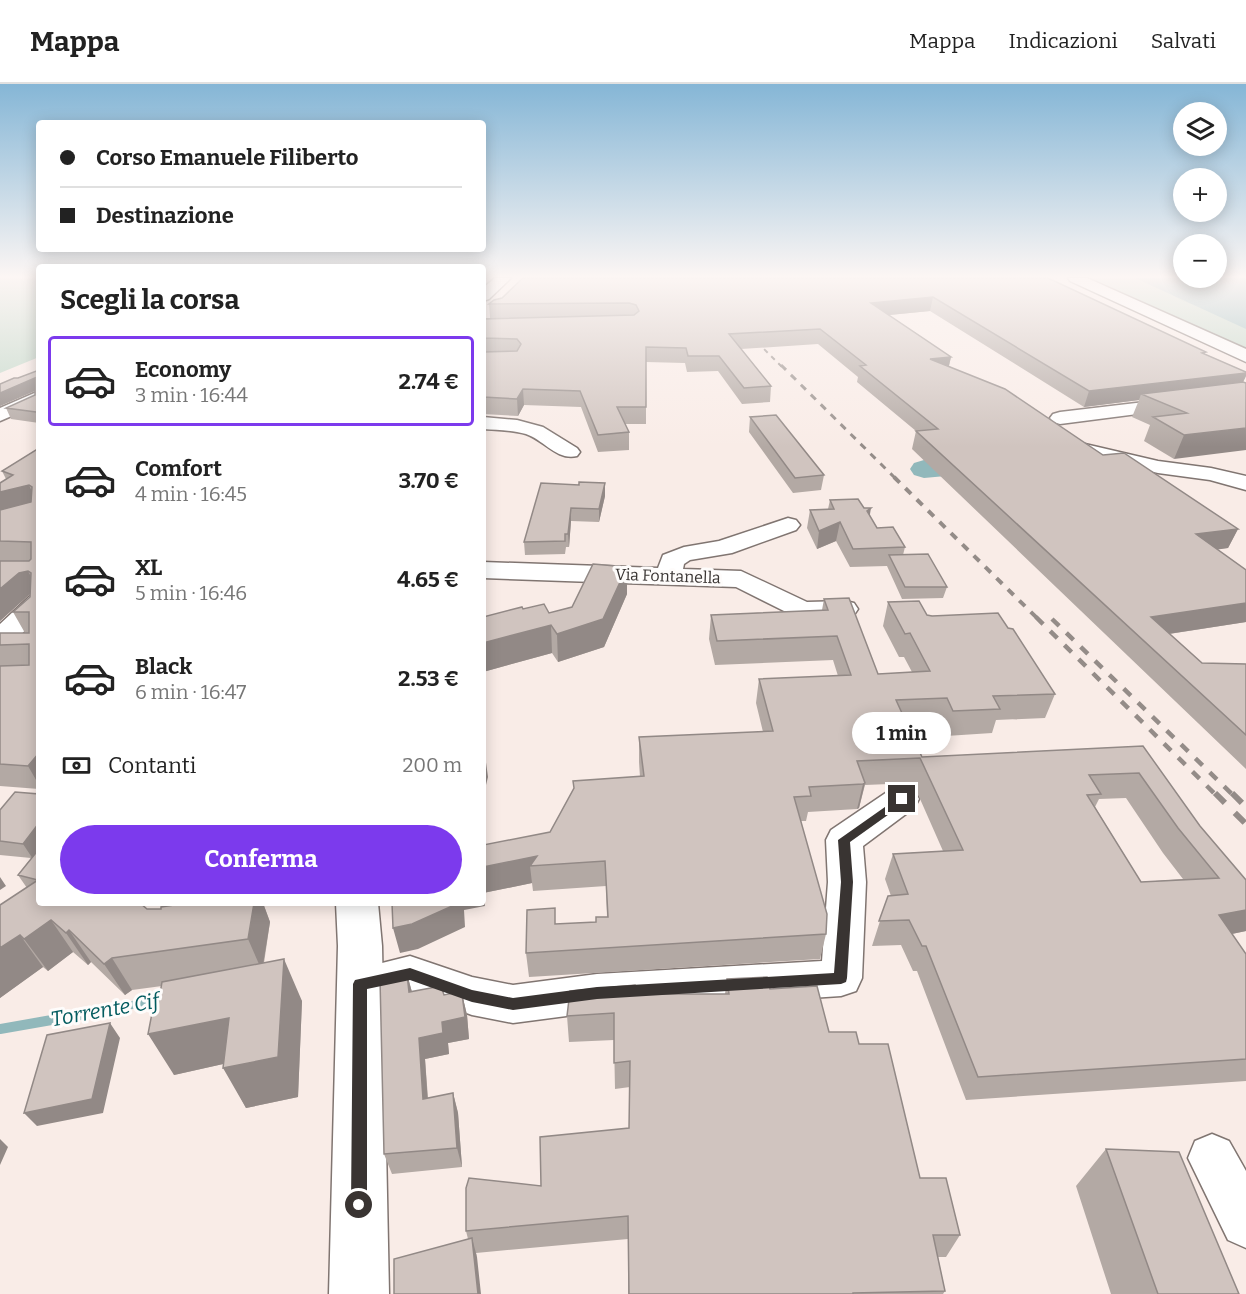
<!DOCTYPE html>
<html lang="it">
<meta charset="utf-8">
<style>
body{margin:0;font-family:Bitter,serif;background:#f6f6f6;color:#222;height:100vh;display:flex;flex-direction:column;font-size:22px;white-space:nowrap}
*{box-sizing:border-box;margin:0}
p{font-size:20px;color:#767676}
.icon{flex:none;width:33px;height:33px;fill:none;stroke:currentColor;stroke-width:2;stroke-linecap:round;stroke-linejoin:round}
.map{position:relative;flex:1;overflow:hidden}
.details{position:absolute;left:36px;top:180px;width:450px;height:642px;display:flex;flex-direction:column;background:#fff;border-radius:6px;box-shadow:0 3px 15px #0003}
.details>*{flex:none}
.guide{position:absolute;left:36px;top:36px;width:450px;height:132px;border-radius:6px;box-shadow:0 3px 15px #0003;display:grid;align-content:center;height:132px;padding:0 24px;background:#fff}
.tools{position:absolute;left:1173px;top:18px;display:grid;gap:12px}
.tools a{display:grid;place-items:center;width:54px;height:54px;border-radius:50%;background:#fff;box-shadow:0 3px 15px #0003;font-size:30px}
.end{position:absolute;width:27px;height:27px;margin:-14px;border:8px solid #393432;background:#fff;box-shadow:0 0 0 3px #fff}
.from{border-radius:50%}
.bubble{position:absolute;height:42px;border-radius:21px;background:#fff;box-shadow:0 3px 15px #0003;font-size:20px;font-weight:700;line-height:42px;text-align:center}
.guide b{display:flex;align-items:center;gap:21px;height:57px;font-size:22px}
.guide b+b{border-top:2px solid #e0e0e0}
.guide i{width:15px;height:15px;background:#222}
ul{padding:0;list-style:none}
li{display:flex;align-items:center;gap:18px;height:90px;margin:0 12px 9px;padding:0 12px;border:3px solid transparent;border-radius:6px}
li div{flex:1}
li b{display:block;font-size:22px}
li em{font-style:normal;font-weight:700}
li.on{border-color:#7c3aed}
li>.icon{width:54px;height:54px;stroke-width:1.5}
h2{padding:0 24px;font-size:27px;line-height:72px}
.pay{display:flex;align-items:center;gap:15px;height:66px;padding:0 24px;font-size:22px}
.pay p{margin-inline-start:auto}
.cta{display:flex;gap:12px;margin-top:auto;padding:12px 24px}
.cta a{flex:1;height:69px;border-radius:36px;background:#7c3aed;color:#fff;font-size:24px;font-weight:700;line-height:69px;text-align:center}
header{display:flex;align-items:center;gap:36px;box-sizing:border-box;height:84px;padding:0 30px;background:#fff;border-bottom:2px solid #e0e0e0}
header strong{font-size:28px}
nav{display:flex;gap:33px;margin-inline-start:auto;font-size:21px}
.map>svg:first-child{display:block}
.green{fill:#c0d7c8}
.water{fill:#91b8bb}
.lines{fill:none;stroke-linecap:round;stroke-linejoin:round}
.stream-far1{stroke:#91b8bb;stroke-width:8}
.stream{stroke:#91b8bb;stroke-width:10}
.river{fill:#91b8bb;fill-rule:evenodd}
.minor-casing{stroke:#807571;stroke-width:3}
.major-casing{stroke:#807571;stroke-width:3}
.minor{fill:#fff;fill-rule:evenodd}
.major{fill:#fff;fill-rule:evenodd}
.rail-far4{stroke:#948c88;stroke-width:2;stroke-dasharray:5 5;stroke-linecap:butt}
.rail-far3{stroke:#948c88;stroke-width:3;stroke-dasharray:7 7;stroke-linecap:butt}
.rail-far2{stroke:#948c88;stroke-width:4;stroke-dasharray:8 8;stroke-linecap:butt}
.rail-far1{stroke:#948c88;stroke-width:4.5;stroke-dasharray:10 10;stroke-linecap:butt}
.rail{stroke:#948c88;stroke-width:6;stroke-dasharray:14 14;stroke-linecap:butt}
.wall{fill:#b3a9a4;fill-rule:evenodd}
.shaded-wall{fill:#928986}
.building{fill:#d0c4bf;stroke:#928986;stroke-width:1.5;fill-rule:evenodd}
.route{fill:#393432}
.labels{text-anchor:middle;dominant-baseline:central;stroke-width:6;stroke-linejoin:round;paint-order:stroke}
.street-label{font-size:16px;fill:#393432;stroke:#fefcfb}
.near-water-label{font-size:21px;font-style:italic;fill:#015a5e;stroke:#fefcfb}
</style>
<header>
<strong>Mappa</strong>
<nav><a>Mappa</a><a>Indicazioni</a><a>Salvati</a></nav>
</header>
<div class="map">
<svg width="1246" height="1210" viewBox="0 0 1246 1210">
<rect width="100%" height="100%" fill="#f9ece7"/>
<path class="green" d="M0 194H39V273L0 289Z
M1064 194H1246V276Z"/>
<path class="water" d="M1135 194H1246V245Z"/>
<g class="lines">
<path class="stream-far1" d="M71 932 166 915"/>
<path class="stream" d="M0 945 80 931"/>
<path class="river" d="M990 372 1000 375 1004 381 1000 387 924 394 914 391 910 385 914 379 924 376Z"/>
<defs>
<path id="minor" d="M1246 306V316L1060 340 1053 338 1050 334 1053 330 1060 328Z
M39 307V320L0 337V324Z
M483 333 517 336 543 343 577 364 580 368 577 372C557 377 544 356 526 350 512 346 497 346 483 345Z
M1085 360 1158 377 1211 384 1246 392V406L1210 396 1158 389 1078 370 1075 366 1078 362Z
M788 434 796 436 800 441 796 446 732 469 690 476 684 480 683 485 741 487 807 518 845 517 854 519 858 525 854 531 803 534 794 532 736 503 483 494V478L658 484 663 471 684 463 719 457Z
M39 510V533L10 561 0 563V540L30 512Z
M902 702 914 706 919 715 914 724 863 762 866 798 862 894 856 907 841 912 597 928 513 939 472 931 410 908 369 918 354 912 348 899 354 886 410 872 472 893 513 901 597 890 822 877 828 798 826 756 831 746 890 706Z
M1212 1050 1229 1057 1246 1087V1164L1228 1156 1188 1074 1195 1057Z"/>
<path id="major" d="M495 194H511L489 215 483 217V204Z
M1068 194H1087L1246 265V278L1070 197Z
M336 819H378L382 862 389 1210H329L338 862Z"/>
</defs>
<use href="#minor" class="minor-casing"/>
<use href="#major" class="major-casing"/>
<use href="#minor" class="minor"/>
<use href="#major" class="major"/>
<path class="rail-far4" d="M750 251 782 283"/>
<path class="rail-far3" d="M781 281 895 394"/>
<path class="rail-far2" d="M894 393 1037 534"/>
<path class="rail-far1" d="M1036 533 1216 711
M1052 535 1233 711"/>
<path class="rail" d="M1215 709 1246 740
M1232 709 1246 723"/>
</g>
<path class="wall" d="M1048 194 1205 270 1246 288V292L1243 298 1174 375 1144 357 1150 341 1132 333 1139 316 1084 323 930 227 889 231 951 273 949 282 1103 371 1238 445 1228 464 1217 465 1246 538 1169 550 1202 579 1246 580V685L912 365 916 347 857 298 858 293 818 260 741 265 771 302 770 318 742 320 718 287 687 288 685 279 646 278V340H625L629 348V366L598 368 581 323 524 321 518 332 483 330V235L490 234 489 220Z
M39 286V339L11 335 6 324 35 311V307L0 322V300L18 294Z
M750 333 824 391 821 406 793 409 749 348Z
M39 364V705L0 702V549H25L13 528 30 513V510L0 537V399L6 395 2 387Z
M579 401 605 412 599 438 571 437 569 463H566L565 470 525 471 524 458Z
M830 416 864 424 877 444 905 463 903 471 947 503 943 514 902 515 887 482 850 483 836 457 817 465 807 444 810 426 828 425Z
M627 483V510L604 563 558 578 552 569 483 588V533L523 525 549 529 572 523Z
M824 515 878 590 912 588 904 573H899L883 542 888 518 927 531 1008 544 1055 610 1045 634 996 636 992 649 946 652 939 639 907 640 922 673 1143 662 1200 742 1246 796V847L1232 850 1246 870V997L966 1016 917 887H913L901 861 872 862 888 812H891L885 795 893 770 943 767 913 699 865 701 859 724 857 725 808 728 806 737H801L826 850 820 875 529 893 526 869 556 840 596 838 607 833 606 802 533 807 532 799 483 809 550 748 640 693 639 678V653L763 648 756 619 759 595 838 592 833 576 715 581 709 555 711 531 822 526ZM1126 714 1163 769 1183 795 1141 798 1095 723 1099 715Z
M39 710V819L147 825H161L180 820V819H263L270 838 264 879 302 917 298 1013 246 1024 223 980 174 991 158 922 162 902 132 906 125 911 91 878 88 881 73 868 48 887 43 883 0 914V821L27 804 18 791 31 774 0 771V726Z
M407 890 412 908 444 911 462 910 467 931 469 955 448 959 449 970 425 975 428 1014 453 1009 458 1029 462 1083 392 1090 384 1070Z
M727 895 770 905 829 948 859 960 920 1094 960 1151 946 1173H938L945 1207 943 1210H628V1155L476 1169 477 1173 468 1155 466 1147 541 1102 629 1044 630 1003 615 1005 614 956 569 958 567 932 635 910H725Z
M1106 1065 1239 1210H1111L1076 1102Z"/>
<path class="shaded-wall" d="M933 213 930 227 869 233 871 219Z
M951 273 947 289 930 275Z
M1246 289V292L1240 304 1141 310 1139 316 1084 323 1089 307Z
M35 294 39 305 0 322V309Z
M523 305 524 321 518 332 517 315Z
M39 327V336L36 328Z
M1246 344V366L1174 375 1184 351Z
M605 399V412L599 438V425Z
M29 401 38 421 0 430V408Z
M571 424V437L569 463 568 450Z
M871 424 868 442 867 427Z
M840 438 836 457 817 465 819 447Z
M1238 445 1228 464 1187 470 1196 450Z
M627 483V510L604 563 558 578 557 550Z
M28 487 39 508 30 510 0 537V505L19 489Z
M1246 519V538L1142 554 1151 533Z
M551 541 552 569 483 588V559Z
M39 669V701L28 682Z
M485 671 488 693 483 713V679Z
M865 699 859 724 857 725 863 700Z
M39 739V767L33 775 23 760Z
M537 772 530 782 532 799 483 809V783Z
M0 793 6 802 0 806Z
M483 809 485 822 464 826 465 843 418 865 400 869 393 844 459 819H483Z
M254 819H263L270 838 262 887 248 855Z
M1246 826V847L1202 856 1219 831Z
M51 836 73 868 48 887 24 855Z
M69 846 91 878 88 881 66 849Z
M20 851 43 883 0 914V864Z
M112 874 132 906 125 911 104 880Z
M284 875 302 917 298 1013 246 1024 223 984Z
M407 890 413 912 409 908Z
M462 910 467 931 469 955 448 959 449 970 425 975 429 1036 423 1015 419 954 442 938Z
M229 934 250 974 174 991 148 950Z
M110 939 120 954 103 1029 37 1042 24 1029Z
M453 1009 458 1029 462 1083 457 1064Z
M0 1055 8 1063 0 1081Z
M472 1154 477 1173 481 1210H478Z"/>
<path class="building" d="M523 194H1048L1206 268 1202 269 1246 288V289L1089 307 933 213 871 219 951 273 930 275 1005 305 1103 371 1124 369 1238 445 1196 450 1246 486V519L1151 533 1202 579 1246 580V651L916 347 938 345 860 282 866 281 820 245 729 250 771 302 744 304 719 272H688L686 264 646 263V323H617L629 348 598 351 580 307 523 305 517 315 483 313V268L517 267 521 260 517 255 483 254V235L634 231 639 227 636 221 629 219 489 220 494 216 502 214Z
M39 286V327L36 328 6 324 35 311V294L0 309V300L14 294H18Z
M1243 298 1246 299V344L1184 351 1153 333 1187 329 1141 310Z
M776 331 824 391 795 394 750 333Z
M39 364V669L28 682 0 680V582L29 581V560L0 561V549H29V528H13L30 513 31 489 28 487 19 489 0 505V477H29L31 475V458L0 457V426L31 418 32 403 29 401 0 408V399L13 391 2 387Z
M579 398 605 399 599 425 571 424 568 450H565V457L524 458 541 399 579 401Z
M858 415 864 424H871L867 427 877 444 893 443 905 463 853 465 840 438 819 447 810 426 834 425 830 416Z
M928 470 947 503H905L889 471Z
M593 480 627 483 603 535 557 550 551 541 483 559V533L522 523 523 525 544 520 549 529 572 523Z
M849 514 878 590 930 587 910 549 905 550 888 518 919 517 927 531 932 532 998 529 1008 544 1013 545 1055 610 993 612 1000 625 953 627 947 614 896 616 922 673 1143 662 1200 742 1246 796V826L1219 831 1246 870V975L978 993 926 862H922L909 836 879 837 888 812 908 810 893 770 963 766 920 674 857 677 865 699 863 700 809 703 811 712 794 713 827 830 826 850 526 869 527 826 555 824V840L596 838V833H608L605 777 530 782 537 772 483 783V761L550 748 574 704 573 697 644 692 639 653 773 647 759 595 851 591 837 552 717 557 711 531 828 526 824 515ZM1139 689 1178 744 1219 794 1141 798 1087 711 1101 710 1089 691Z
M15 708 39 710V739L23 760 0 757V726Z
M39 765V819H140L147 825H161V823L180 820V819H254L248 855 112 874 104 880 69 846 66 849 51 836 24 855 20 851 0 864V821L38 796 18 791Z
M392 819H459L412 840 393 844Z
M284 875 278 973 223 984 229 934 148 950 153 924 158 922 162 898Z
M407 890 409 908 441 902 444 911 458 908 462 910 465 933 442 938 443 949 419 954 423 1015 453 1009 457 1064 384 1070 380 895Z
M767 893 770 905 817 902 829 948H856L859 960H888L920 1094H946L960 1151H933L945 1207 853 1209V1210H629L628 1132 466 1147V1104L469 1094 541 1102 540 1053 629 1044 630 977 614 979V929L567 932 570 907 635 901V910H729L727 895Z
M110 939 92 1015 24 1029 47 951Z
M1106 1065 1179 1068 1239 1210H1158Z
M472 1154 478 1210H394V1175Z"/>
<linearGradient id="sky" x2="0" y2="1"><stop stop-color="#85b6d6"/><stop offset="0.53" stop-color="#fcf6f4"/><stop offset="1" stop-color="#fcf6f4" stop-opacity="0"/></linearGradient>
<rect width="1246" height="363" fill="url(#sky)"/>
<path class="route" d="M902 711 907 715 906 718 850 758 853 798 847 894 846 898 841 900 597 915 513 926 472 918 410 896 367 905V1121L365 1126 359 1129 353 1126 351 1121 353 900 355 896 410 884 472 906 513 914 597 903 834 889 841 798 838 756Z"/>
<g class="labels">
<g class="street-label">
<text transform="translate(668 492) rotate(2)">Via Fontanella</text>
</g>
<g class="near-water-label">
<text transform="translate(105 926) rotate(-10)">Torrente Cif</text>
</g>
</g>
</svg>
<div class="tools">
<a><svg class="icon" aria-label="layers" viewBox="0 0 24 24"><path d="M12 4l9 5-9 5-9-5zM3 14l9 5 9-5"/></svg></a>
<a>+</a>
<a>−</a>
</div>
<i class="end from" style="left:359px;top:1121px"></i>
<i class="end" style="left:902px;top:715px"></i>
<div class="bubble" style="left:852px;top:628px;width:99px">1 min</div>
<div class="guide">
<b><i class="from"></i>Corso Emanuele Filiberto</b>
<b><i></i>Destinazione</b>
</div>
<section class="details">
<h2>Scegli la corsa</h2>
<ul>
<li class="on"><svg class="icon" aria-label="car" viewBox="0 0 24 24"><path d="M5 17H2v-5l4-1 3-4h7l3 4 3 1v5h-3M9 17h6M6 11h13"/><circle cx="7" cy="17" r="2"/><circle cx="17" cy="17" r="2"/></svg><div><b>Economy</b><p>3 min · 16:44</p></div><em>2.74 €</em></li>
<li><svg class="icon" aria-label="car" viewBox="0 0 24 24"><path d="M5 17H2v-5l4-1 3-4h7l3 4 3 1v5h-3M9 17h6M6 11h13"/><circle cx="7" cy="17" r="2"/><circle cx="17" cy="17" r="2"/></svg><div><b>Comfort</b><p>4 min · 16:45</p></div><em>3.70 €</em></li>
<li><svg class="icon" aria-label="car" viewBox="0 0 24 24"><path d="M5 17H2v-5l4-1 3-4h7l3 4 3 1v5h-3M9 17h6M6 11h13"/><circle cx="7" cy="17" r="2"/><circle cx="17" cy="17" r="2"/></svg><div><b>XL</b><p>5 min · 16:46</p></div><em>4.65 €</em></li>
<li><svg class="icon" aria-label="car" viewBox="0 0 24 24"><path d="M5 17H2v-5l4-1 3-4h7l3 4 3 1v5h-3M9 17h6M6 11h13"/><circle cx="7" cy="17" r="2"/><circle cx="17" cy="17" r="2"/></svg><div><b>Black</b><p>6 min · 16:47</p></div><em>2.53 €</em></li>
</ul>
<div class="pay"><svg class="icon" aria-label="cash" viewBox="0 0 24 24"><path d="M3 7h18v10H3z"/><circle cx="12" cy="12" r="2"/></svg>Contanti<p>200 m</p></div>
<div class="cta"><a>Conferma</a></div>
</section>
</div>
